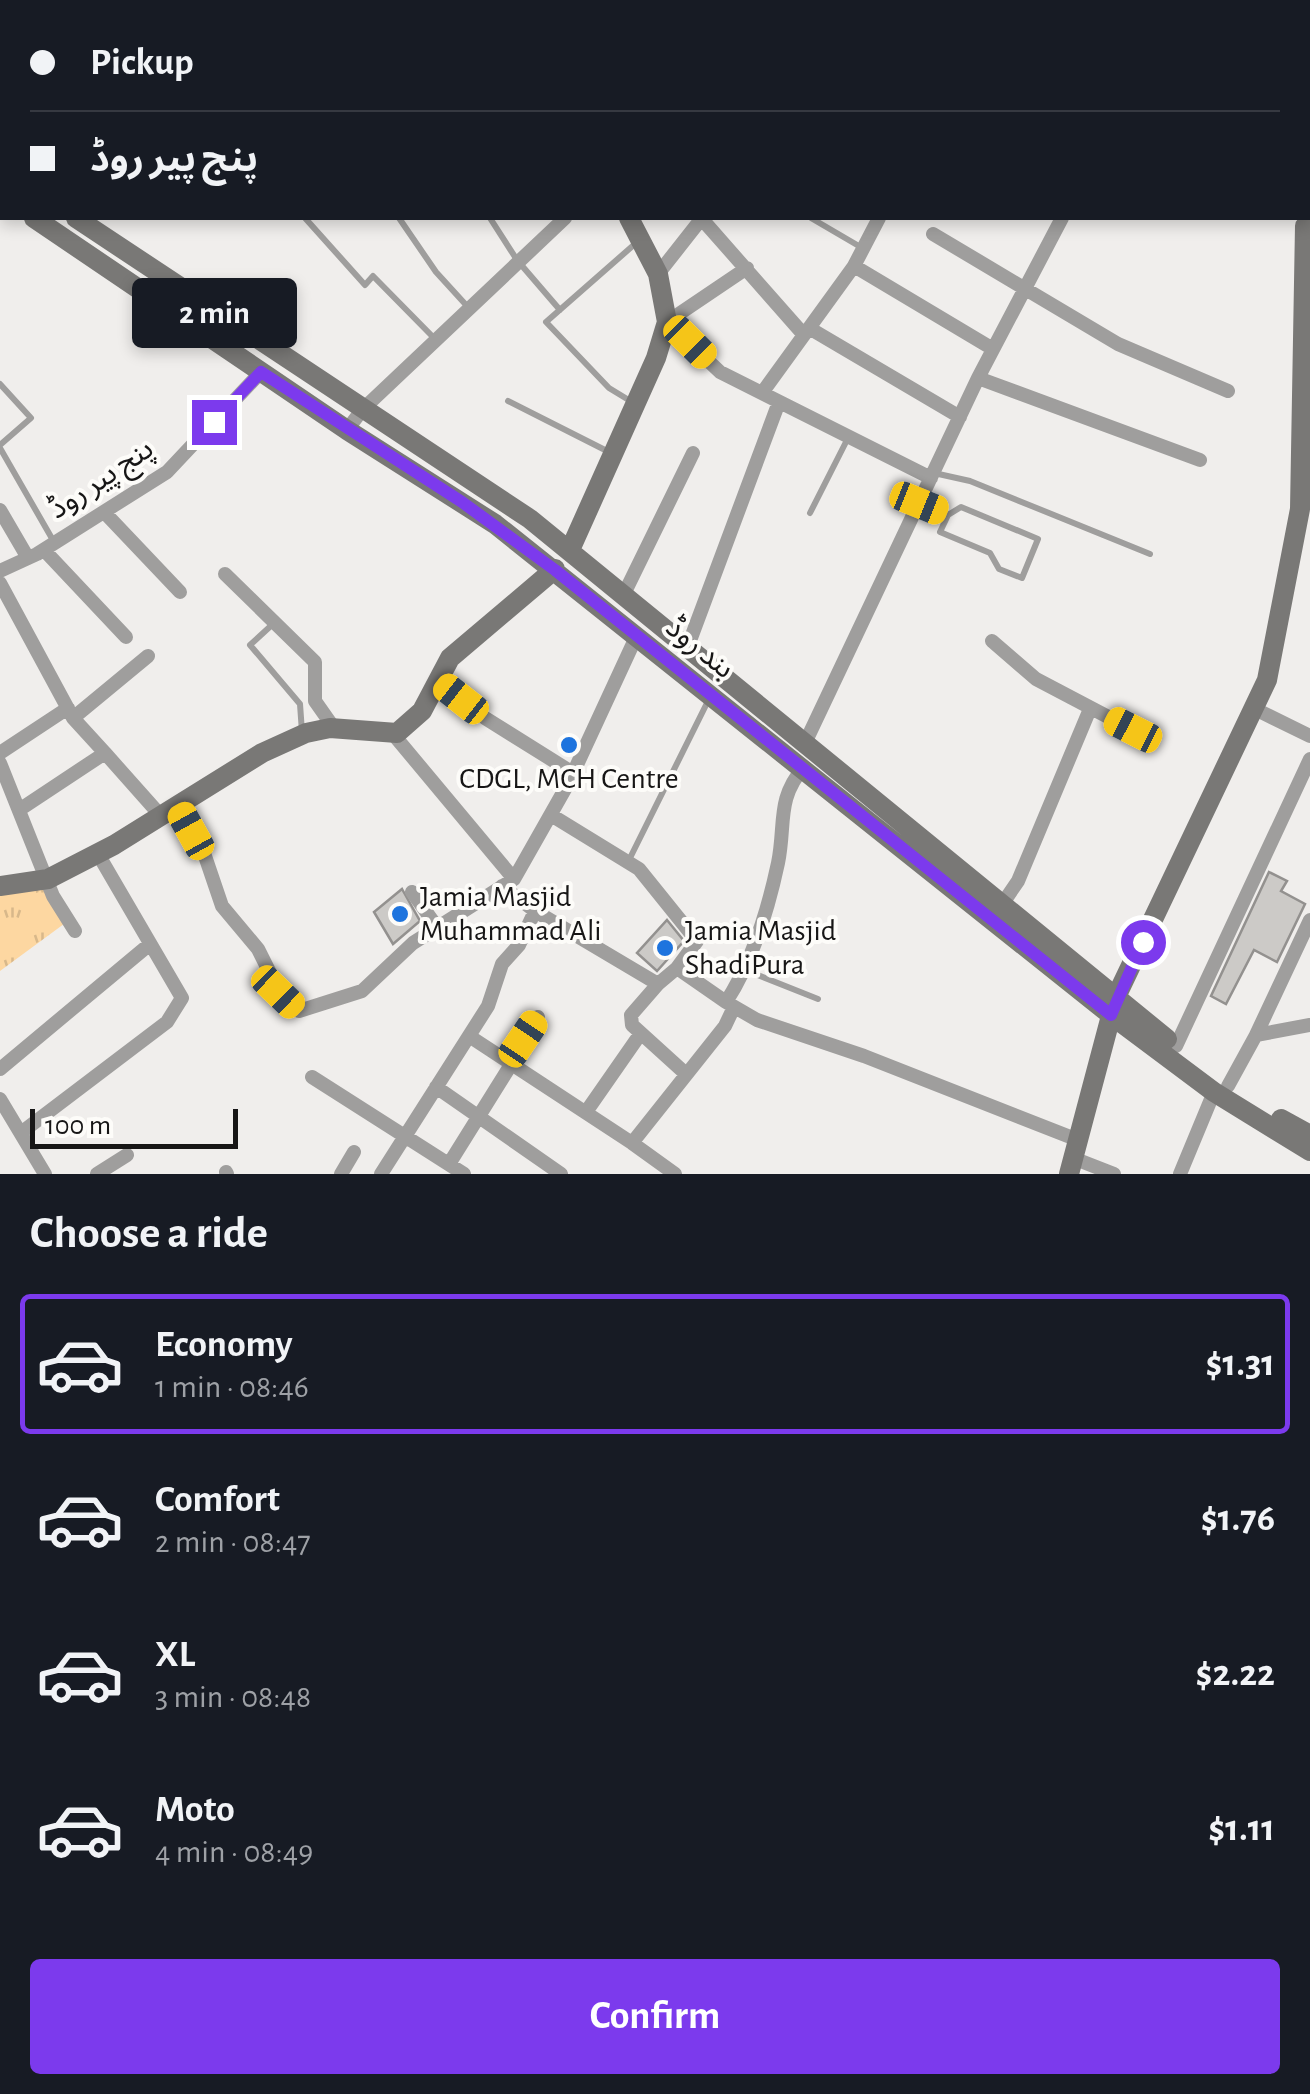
<!DOCTYPE html>
<meta charset="utf-8">
<style>
body{margin:0;font-family:"Alegreya Sans","Noto Sans Arabic",sans-serif;background:#20242c;color:#f1f3f6;height:100vh;display:flex;flex-direction:column;font-size:38px;white-space:nowrap}
*{box-sizing:border-box;margin:0}
p{font-size:32px;color:#9ea1a6}
.icon{flex:none;width:55px;height:55px;fill:none;stroke:currentColor;stroke-width:2;stroke-linecap:round;stroke-linejoin:round}
.map{position:relative;height:1174px;overflow:hidden}
.panel{display:flex;flex-direction:column;background:#171b24;flex:1}
.panel>*{flex:none}
.banner{position:absolute;left:0px;top:0px;width:1310px;height:220px;box-shadow:0 5px 15px #0003;display:grid;align-content:center;height:220px;padding:0 30px;background:#171b24}
.scale{position:absolute;left:30px;bottom:25px;width:208px;box-sizing:border-box;padding-left:10px;border:5px solid #171616;border-top:0;font-size:28px;line-height:35px;white-space:nowrap;color:#171616;-webkit-text-stroke:8px #fdfcf9;paint-order:stroke}
.end{position:absolute;width:45px;height:45px;margin:-22px;border:12px solid #7c3aed;background:#fff;box-shadow:0 0 0 5px #fff}
.from{border-radius:50%}
.bubble{position:absolute;height:70px;border-radius:10px;background:#171b24;box-shadow:0 5px 15px #0003;font-size:32px;font-weight:600;line-height:70px;text-align:center}
.car{position:absolute;width:30px;height:60px;margin:-30px -15px;border-radius:12px;box-shadow:0 0 8px 2px #0007;background:linear-gradient(#f5c518 24%,#345 0 40%,#f5c518 0 76%,#345 0 86%,#f5c518 0)}
.banner b{display:flex;align-items:center;gap:35px;height:95px;font-size:38px}
.banner b+b{border-top:2px solid #363941}
.banner i{width:25px;height:25px;background:#f1f3f6}
ul{padding:0;list-style:none}
li{display:flex;align-items:center;gap:30px;height:140px;margin:0 20px 15px;padding:0 10px;border:5px solid transparent;border-radius:10px}
li div{flex:1}
li b{display:block;font-size:38px}
li em{font-style:normal;font-weight:600}
li.on{border-color:#7c3aed}
li>.icon{width:90px;height:90px;stroke-width:1.5}
h2{padding:0 30px;font-size:45px;line-height:120px}
.action{display:flex;gap:20px;margin-top:auto;padding:20px 30px}
.action a{flex:1;height:115px;border-radius:10px;background:#7c3aed;color:#fff;font-size:40px;font-weight:600;line-height:115px;text-align:center}
.map>svg:first-child{display:block}
.grass{fill:url(#grass-tufts)}
.building{fill:#cccac7;stroke:#93918f;stroke-width:2.5}
.lines{fill:none;stroke-linecap:round;stroke-linejoin:round}
.lane{stroke:#9f9e9d;stroke-width:6}
.street{stroke:#9f9e9d;stroke-width:14}
.secondary{stroke:#797876;stroke-width:20}
.route{stroke:#7c3aed;stroke-width:12}
.poi-dot{fill:#1e74de;stroke:#fdfcf9;stroke-width:4}
.labels{text-anchor:middle;dominant-baseline:central;stroke-width:8;stroke-linejoin:round;paint-order:stroke}
.street-label{font-size:30px;fill:#171616;stroke:#fdfcf9}
.poi-label{font-size:30px;fill:#171616;stroke:#fdfcf9;text-anchor:start}
</style>
<div class="map">
<svg width="1310" height="1174" viewBox="0 0 1310 1174">
<defs>
<pattern id="grass-tufts" width="24" height="20" patternUnits="userSpaceOnUse" patternTransform="scale(2.5)"><rect width="24" height="20" fill="#fdd7a1"/><path d="M3 7l-1-3M5 7V3M7 7l1-3M15 17l-1-3M17 17v-4M19 17l1-3" fill="none" stroke="#d8b88a"/></pattern>
</defs>
<rect width="100%" height="100%" fill="#f0eeec"/>
<path class="grass" d="M48 879 68 921 0 971V886Z"/>
<path class="building" d="M1269 872 1287 881 1281 891 1305 904 1277 962 1254 950 1226 1004 1211 996Z
M402 889 420 921 393 944 374 912Z
M667 920 684 941 657 971 637 953Z"/>
<g class="lines">
<path class="lane" d="M220 0 222 2
M427 0 429 2
M504 0 506 2
M283 2 286 0
M401 2 406 0
M520 2 522 0
M305 218 365 285 373 276 435 339
M399 218 436 272 467 306
M490 218 517 260 560 310
M811 218 864 249
M0 384 31 418 0 445
M508 401 609 452
M632 402 609 388 546 322 636 243
M0 448 54 542
M934 473 970 481 1150 554
M920 503 948 515 961 507 1038 539 1022 578 999 569 990 553 940 532 948 515
M810 513 848 438
M274 623 250 645 300 704 302 732
M629 860 708 701
M745 970 818 999"/>
<path class="street" d="M18 0 21 2
M114 0 116 2
M622 0 625 2
M1249 0 1252 2
M159 2 163 0
M1308 48 1310 50
M0 96 2 99
M0 124 2 122
M1308 156 1310 152
M701 218 804 335
M933 234 1118 344 1228 391
M854 266 993 349
M747 268 667 322 720 372 931 478
M658 274 702 218
M809 328 960 417
M978 378 1200 460
M762 393 854 266 879 218
M347 430 362 410 565 218
M0 510 28 558
M104 512 180 592
M44 550 126 637
M0 571 37 554 167 472 261 372
M225 574 315 662V701L334 728
M0 583 73 718 105 753 19 810
M624 594 693 453
M992 641 1036 679 1133 730
M688 646 779 402
M437 681 485 718 573 773
M1255 709 1310 736
M73 718 148 656
M393 734 514 879
M806 741 978 378 1062 218
M0 753 68 708
M105 753 161 816
M0 763 53 896 75 931
M177 806 205 856 222 906 258 949 279 991 299 1011 362 991 413 943 514 879 569 782 637 635
M551 815 639 869 697 941 677 968
M412 892 437 927
M1003 903 1018 881 1090 709
M535 911 658 984 677 968 726 1002C752 962 768 910 778 863 786 824 776 799 804 767
M658 984 631 1015 632 1025 686 1074
M726 1002 757 1020 864 1056 1078 1140
M1256 1035 1310 920
M469 1036 632 1143 725 1026 734 1007
M1176 1046 1310 759
M508 1061 538 1017
M0 1069 150 944
M312 1077 464 1174
M1228 1086 1256 1035 1310 1025
M436 1087 561 1174
M0 1099 45 1174
M586 1112 641 1033
M22 1132 167 1022 182 998 98 854
M632 1143 675 1174
M1073 1158 1114 1174
M449 1164 512 1063
M226 1172 227 1174
M97 1174 127 1155
M341 1174 354 1152
M381 1174 488 1006 502 964 519 945 535 911 502 886
M1180 1174 1214 1092"/>
<path class="secondary" d="M980 0 987 2
M1129 0 1131 2
M1238 0V2
M664 2 666 0
M0 167 2 168
M0 195 2 196
M34 218 347 430 495 524 1111 1015 1214 1092 1310 1151
M76 218 530 519 1167 1039
M570 550 656 358 667 322 658 274 629 218
M0 886 48 879 114 845 262 753 306 733 330 728 397 733 422 711 450 658 555 569
M1281 1119 1310 1135
M1069 1174 1116 997 1267 680 1300 509 1305 226"/>
</g>
<g class="lines">
<path class="route" d="M214 422 261 372 462 502 555 570 1111 1015 1143 942"/>
</g>
<g class="poi-dot">
<circle cx="569" cy="745" r="10"/>
<circle cx="400" cy="914" r="10"/>
<circle cx="665" cy="948" r="10"/>
</g>
<g class="labels">
<g class="street-label">
<text transform="translate(101 479) rotate(-34)">پنج پیر روڈ</text>
<text transform="translate(700 648) rotate(39)">بند روڈ</text>
</g>
<g class="poi-label">
<text x="569" y="779" text-anchor="middle">CDGL, MCH Centre</text>
<text x="420" y="897">Jamia Masjid<tspan x="420" dy="34">Muhammad Ali</tspan></text>
<text x="685" y="931">Jamia Masjid<tspan x="685" dy="34">ShadiPura</tspan></text>
</g>
</g>
</svg>
<div class="scale">100 m</div>
<i class="end from" style="left:1143px;top:942px"></i>
<i class="end" style="left:214px;top:422px"></i>
<div class="bubble" style="left:132px;top:278px;width:165px">2 min</div>
<i class="car" style="left:690px;top:342px;rotate:135deg"></i>
<i class="car" style="left:919px;top:503px;rotate:112deg"></i>
<i class="car" style="left:461px;top:699px;rotate:308deg"></i>
<i class="car" style="left:1133px;top:730px;rotate:297deg"></i>
<i class="car" style="left:191px;top:831px;rotate:331deg"></i>
<i class="car" style="left:278px;top:992px;rotate:134deg"></i>
<i class="car" style="left:523px;top:1039px;rotate:34deg"></i>
<div class="banner">
<b><i class="from"></i>Pickup</b>
<b><i></i>پنج پیر روڈ</b>
</div>
</div>
<section class="panel">
<h2>Choose a ride</h2>
<ul>
<li class="on"><svg class="icon" aria-label="car" viewBox="0 0 24 24"><path d="M5 17H2v-5l4-1 3-4h7l3 4 3 1v5h-3M9 17h6M6 11h13"/><circle cx="7" cy="17" r="2"/><circle cx="17" cy="17" r="2"/></svg><div><b>Economy</b><p>1 min · 08:46</p></div><em>$1.31</em></li>
<li><svg class="icon" aria-label="car" viewBox="0 0 24 24"><path d="M5 17H2v-5l4-1 3-4h7l3 4 3 1v5h-3M9 17h6M6 11h13"/><circle cx="7" cy="17" r="2"/><circle cx="17" cy="17" r="2"/></svg><div><b>Comfort</b><p>2 min · 08:47</p></div><em>$1.76</em></li>
<li><svg class="icon" aria-label="car" viewBox="0 0 24 24"><path d="M5 17H2v-5l4-1 3-4h7l3 4 3 1v5h-3M9 17h6M6 11h13"/><circle cx="7" cy="17" r="2"/><circle cx="17" cy="17" r="2"/></svg><div><b>XL</b><p>3 min · 08:48</p></div><em>$2.22</em></li>
<li><svg class="icon" aria-label="car" viewBox="0 0 24 24"><path d="M5 17H2v-5l4-1 3-4h7l3 4 3 1v5h-3M9 17h6M6 11h13"/><circle cx="7" cy="17" r="2"/><circle cx="17" cy="17" r="2"/></svg><div><b>Moto</b><p>4 min · 08:49</p></div><em>$1.11</em></li>
</ul>
<div class="action"><a>Confirm</a></div>
</section>
